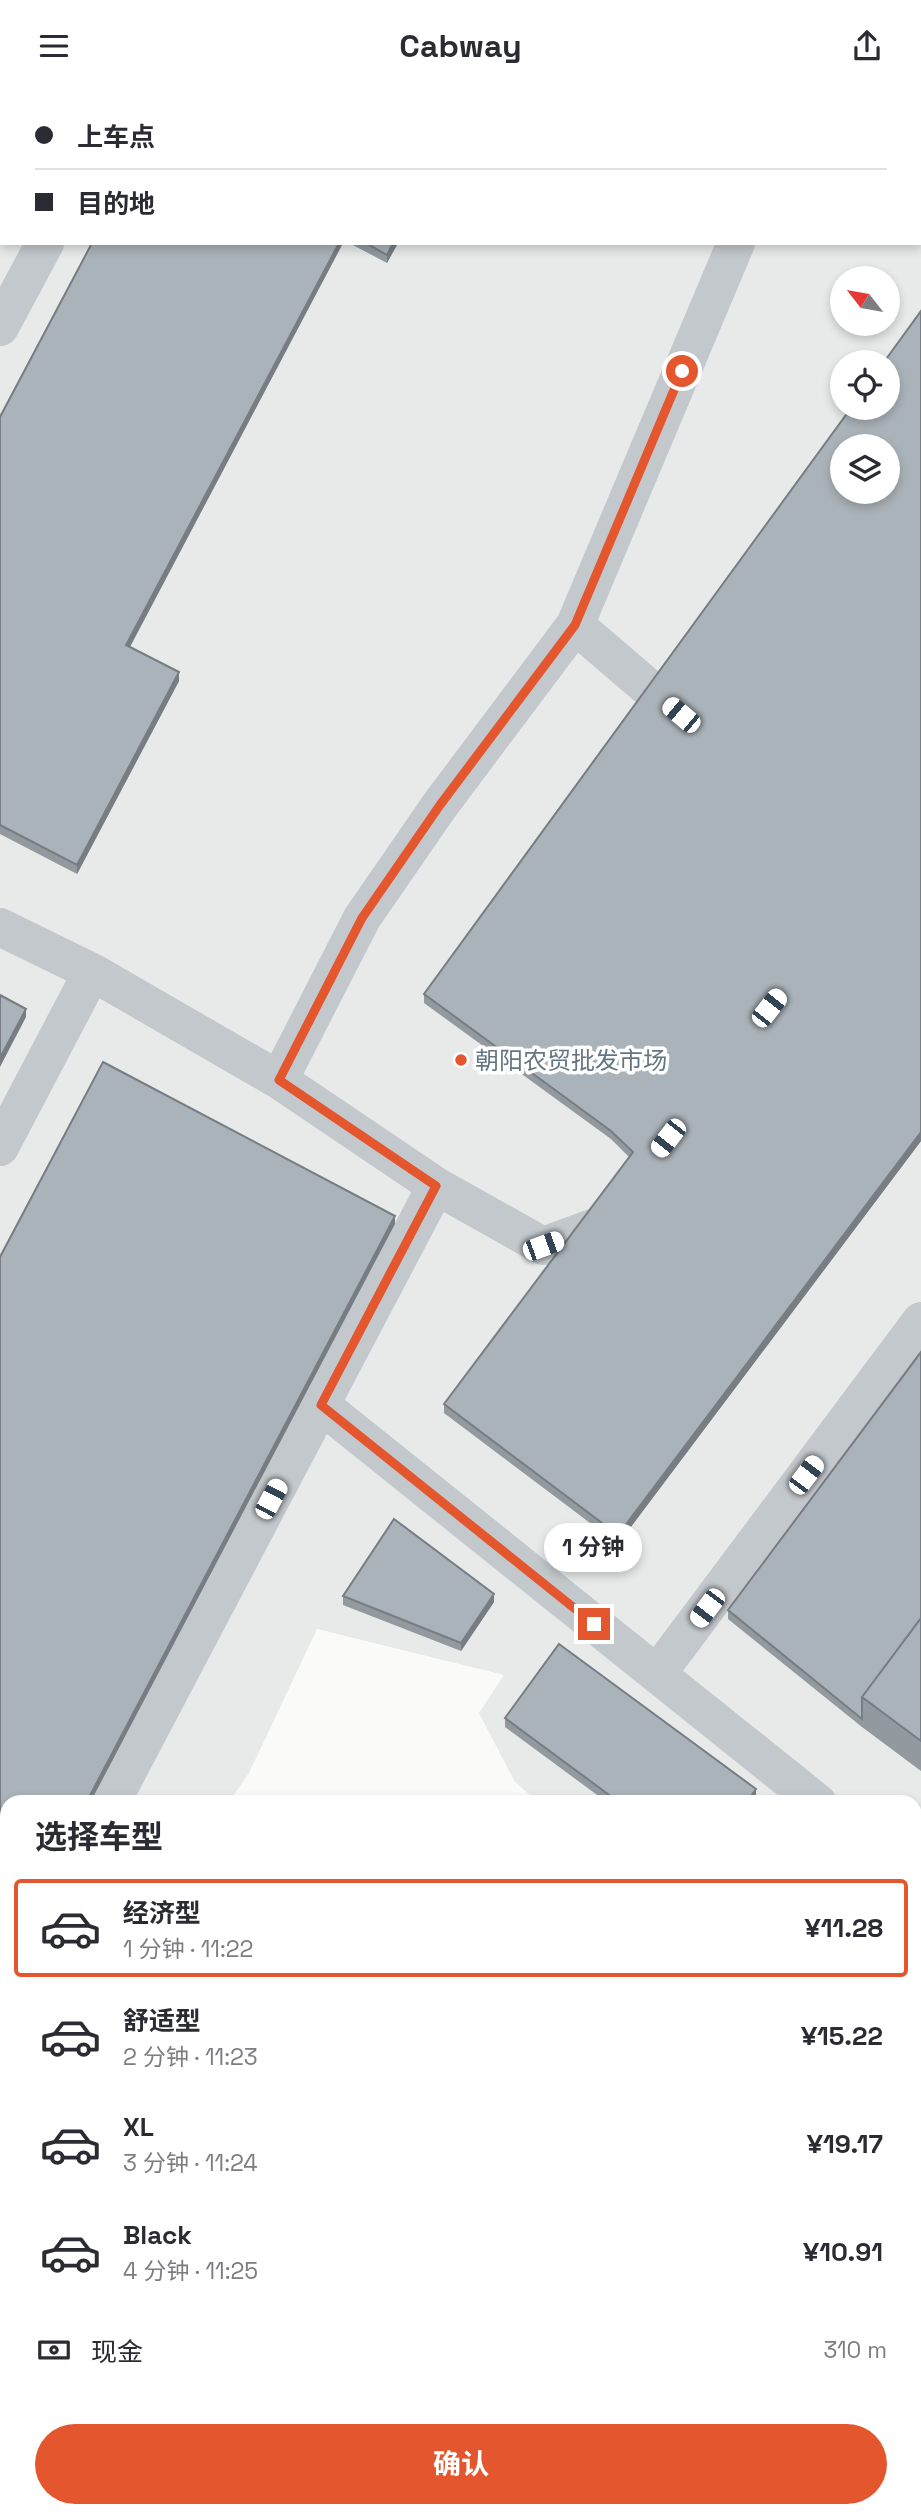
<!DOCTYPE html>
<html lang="zh">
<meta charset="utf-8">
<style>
body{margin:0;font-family:"Space Grotesk","Noto Sans SC",sans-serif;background:#f7f7f7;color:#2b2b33;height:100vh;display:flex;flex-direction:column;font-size:26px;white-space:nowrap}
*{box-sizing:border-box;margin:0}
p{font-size:23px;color:#7c7c81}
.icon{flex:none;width:38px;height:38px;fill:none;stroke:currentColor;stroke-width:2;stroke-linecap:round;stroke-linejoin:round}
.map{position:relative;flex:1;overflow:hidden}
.side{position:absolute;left:0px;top:1704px;width:922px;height:723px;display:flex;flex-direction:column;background:#fff;border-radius:21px 21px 0 0;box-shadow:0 4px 10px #0003}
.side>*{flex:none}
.hud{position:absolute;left:0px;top:0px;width:922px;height:154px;box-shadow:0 4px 10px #0003;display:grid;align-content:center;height:154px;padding:0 35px;background:#fff}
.needle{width:46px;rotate:301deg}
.tools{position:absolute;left:830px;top:175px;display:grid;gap:14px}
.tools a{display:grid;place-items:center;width:70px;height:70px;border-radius:50%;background:#fff;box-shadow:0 4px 10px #0003;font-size:35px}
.end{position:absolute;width:32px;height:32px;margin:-16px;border:9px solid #e4572e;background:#fff;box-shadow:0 0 0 4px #fff}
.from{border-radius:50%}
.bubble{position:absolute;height:49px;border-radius:24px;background:#fff;box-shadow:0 4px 10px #0003;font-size:23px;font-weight:700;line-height:49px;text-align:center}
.car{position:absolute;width:21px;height:42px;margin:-21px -10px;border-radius:9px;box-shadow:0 0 5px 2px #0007;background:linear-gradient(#fff 24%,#345 0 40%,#fff 0 76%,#345 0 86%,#fff 0)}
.hud b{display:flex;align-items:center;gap:24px;height:66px;font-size:26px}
.hud b+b{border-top:2px solid #e1e1e2}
.hud i{width:18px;height:18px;background:#2b2b33}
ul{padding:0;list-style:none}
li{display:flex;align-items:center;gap:21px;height:98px;margin:0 14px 10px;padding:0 21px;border:4px solid transparent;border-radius:7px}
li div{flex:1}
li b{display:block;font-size:26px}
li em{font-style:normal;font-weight:700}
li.selected{border-color:#e4572e}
li>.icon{width:63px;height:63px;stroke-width:1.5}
h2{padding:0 35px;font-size:32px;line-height:84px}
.pay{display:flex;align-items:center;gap:18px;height:77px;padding:0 35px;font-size:26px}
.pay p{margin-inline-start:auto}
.action{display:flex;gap:14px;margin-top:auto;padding:14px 35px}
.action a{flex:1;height:80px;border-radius:42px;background:#e4572e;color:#fff;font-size:28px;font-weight:700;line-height:80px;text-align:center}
header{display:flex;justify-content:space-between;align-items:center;height:91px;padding:0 35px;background:#fff;font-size:32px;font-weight:700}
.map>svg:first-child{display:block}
.built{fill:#e8e9e9;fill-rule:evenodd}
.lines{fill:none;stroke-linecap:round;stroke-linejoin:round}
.river{stroke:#bbc7cb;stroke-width:63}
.minor{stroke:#c3c8cc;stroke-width:38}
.wall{fill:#929a9f}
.shaded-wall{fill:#777d82}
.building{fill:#aab3b9;stroke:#777d82;stroke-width:2;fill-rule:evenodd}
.route{stroke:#e4572e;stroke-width:9}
.poi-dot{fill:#e4572e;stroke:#fff;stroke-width:2.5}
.labels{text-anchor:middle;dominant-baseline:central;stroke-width:7;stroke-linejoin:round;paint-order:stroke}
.poi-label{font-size:24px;fill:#657683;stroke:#fff;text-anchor:start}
</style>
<header><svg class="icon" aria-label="menu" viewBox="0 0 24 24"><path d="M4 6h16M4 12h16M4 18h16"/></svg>Cabway<svg class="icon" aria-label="share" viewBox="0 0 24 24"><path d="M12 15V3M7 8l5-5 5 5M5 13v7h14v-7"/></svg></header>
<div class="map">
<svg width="921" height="2427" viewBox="0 0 921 2427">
<rect width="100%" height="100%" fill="#fafaf8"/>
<path class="built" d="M0 0H921V1947L915 1943V1712L538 1711 515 1691 479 1622 504 1584 317 1538 249 1682 229 1711 7 1712V2036L0 2046ZM2 2H920V152H2ZM842 187H887V233H842ZM842 271H887V317H842ZM842 355H887V401H842Z"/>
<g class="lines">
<path class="river" d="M915 2021 921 2025
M0 2151 7 2142"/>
<path class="minor" d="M125 2 126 0
M799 2 800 0
M0 236 45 152
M575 534 686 629
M0 836 92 881 279 989 436 1095 543 1155 600 1134 612 1120
M279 989 362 827 440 714 575 534 736 152
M0 1056 92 881
M321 1314 818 1712
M657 1583 921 1230
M111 1712 436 1095
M915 1789 921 1794
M0 1921 7 1908"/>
</g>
<path class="wall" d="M92 152H343L130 556 179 590 77 783 0 743V326Z
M349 152H398L387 172Z
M921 220V1050L618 1453 444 1322V1313L629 1066 611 1048 424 912V903Z
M921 1261V1680L862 1636 728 1528V1519Z
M343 1505 494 1511 461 1560 343 1514Z
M505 1627 756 1707 752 1712H608L505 1636Z"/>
<path class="shaded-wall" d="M730 0H741V2H730Z
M339 152H343L126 563V554Z
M393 152H398L387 172V164Z
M179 581V590L77 783V774Z
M26 918V926L0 976V967Z
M921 1041V1050L618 1453V1444Z
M395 1125V1133L90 1712H86Z
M494 1503V1511L461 1560V1552Z
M756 1698V1707L752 1712H746Z
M7 1861V1869L0 1883V1874Z"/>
<path class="building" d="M0 0H49L48 2H2V89L0 93Z
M173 0H474L473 2H172Z
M671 0H730V2H670Z
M92 152H339L126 554 179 581 77 774 0 734V326Z
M366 152H393L387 164Z
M921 220V1041L618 1444 444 1313 633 1061 611 1040 424 903 851 317H887V271H884ZM842 355H887V401H842Z
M0 904 26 918 0 967Z
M103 971 395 1125 86 1712H7V1861L0 1874V1166Z
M921 1261V1527L862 1606V1628L728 1519Z
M394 1428 494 1503 461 1552 343 1505Z
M921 1527V1650L862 1606Z
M559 1553 756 1698 746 1712H620L505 1627Z"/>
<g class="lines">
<path class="route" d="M594 1533 321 1314 436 1095 279 989 362 827 440 714 575 534 682 280"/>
</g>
<circle class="poi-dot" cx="461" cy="969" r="7"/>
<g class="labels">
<g class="poi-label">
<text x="475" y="969">朝阳农贸批发市场</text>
</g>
</g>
</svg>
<div class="tools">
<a><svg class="needle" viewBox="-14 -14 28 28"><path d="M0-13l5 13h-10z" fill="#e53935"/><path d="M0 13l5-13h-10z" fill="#7c7c81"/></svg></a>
<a><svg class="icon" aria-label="locate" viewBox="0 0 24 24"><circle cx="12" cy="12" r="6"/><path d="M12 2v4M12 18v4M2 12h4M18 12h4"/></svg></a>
<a><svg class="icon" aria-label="layers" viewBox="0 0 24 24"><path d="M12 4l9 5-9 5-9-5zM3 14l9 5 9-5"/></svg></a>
</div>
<i class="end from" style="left:682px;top:280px"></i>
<i class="end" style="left:594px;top:1533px"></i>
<div class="bubble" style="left:544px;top:1432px;width:98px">1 分钟</div>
<i class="car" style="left:681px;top:624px;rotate:310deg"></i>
<i class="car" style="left:769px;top:917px;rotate:38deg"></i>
<i class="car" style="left:668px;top:1047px;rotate:218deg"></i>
<i class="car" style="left:543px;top:1155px;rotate:70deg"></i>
<i class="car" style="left:806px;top:1384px;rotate:37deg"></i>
<i class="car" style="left:271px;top:1408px;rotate:28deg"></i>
<i class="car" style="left:707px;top:1517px;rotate:217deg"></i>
<div class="hud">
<b><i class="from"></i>上车点</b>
<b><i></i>目的地</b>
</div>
<section class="side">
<h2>选择车型</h2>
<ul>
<li class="selected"><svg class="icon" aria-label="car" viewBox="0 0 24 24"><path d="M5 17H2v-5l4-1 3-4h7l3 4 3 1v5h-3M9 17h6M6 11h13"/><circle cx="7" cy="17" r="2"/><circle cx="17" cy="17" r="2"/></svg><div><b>经济型</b><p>1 分钟 · 11:22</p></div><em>¥11.28</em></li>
<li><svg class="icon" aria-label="car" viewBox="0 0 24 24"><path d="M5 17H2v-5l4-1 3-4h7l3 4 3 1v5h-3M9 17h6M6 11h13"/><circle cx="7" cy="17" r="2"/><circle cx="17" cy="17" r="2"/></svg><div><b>舒适型</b><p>2 分钟 · 11:23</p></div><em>¥15.22</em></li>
<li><svg class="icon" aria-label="car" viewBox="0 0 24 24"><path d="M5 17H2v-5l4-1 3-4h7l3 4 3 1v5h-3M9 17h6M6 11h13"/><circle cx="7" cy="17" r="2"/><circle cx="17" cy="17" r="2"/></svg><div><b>XL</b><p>3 分钟 · 11:24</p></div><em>¥19.17</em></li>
<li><svg class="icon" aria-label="car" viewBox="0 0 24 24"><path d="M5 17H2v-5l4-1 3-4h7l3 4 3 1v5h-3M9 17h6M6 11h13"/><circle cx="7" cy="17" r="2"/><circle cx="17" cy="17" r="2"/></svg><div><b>Black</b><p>4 分钟 · 11:25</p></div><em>¥10.91</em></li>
</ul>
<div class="pay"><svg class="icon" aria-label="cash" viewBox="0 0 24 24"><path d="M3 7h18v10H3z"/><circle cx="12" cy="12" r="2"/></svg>现金<p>310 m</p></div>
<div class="action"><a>确认</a></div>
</section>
</div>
